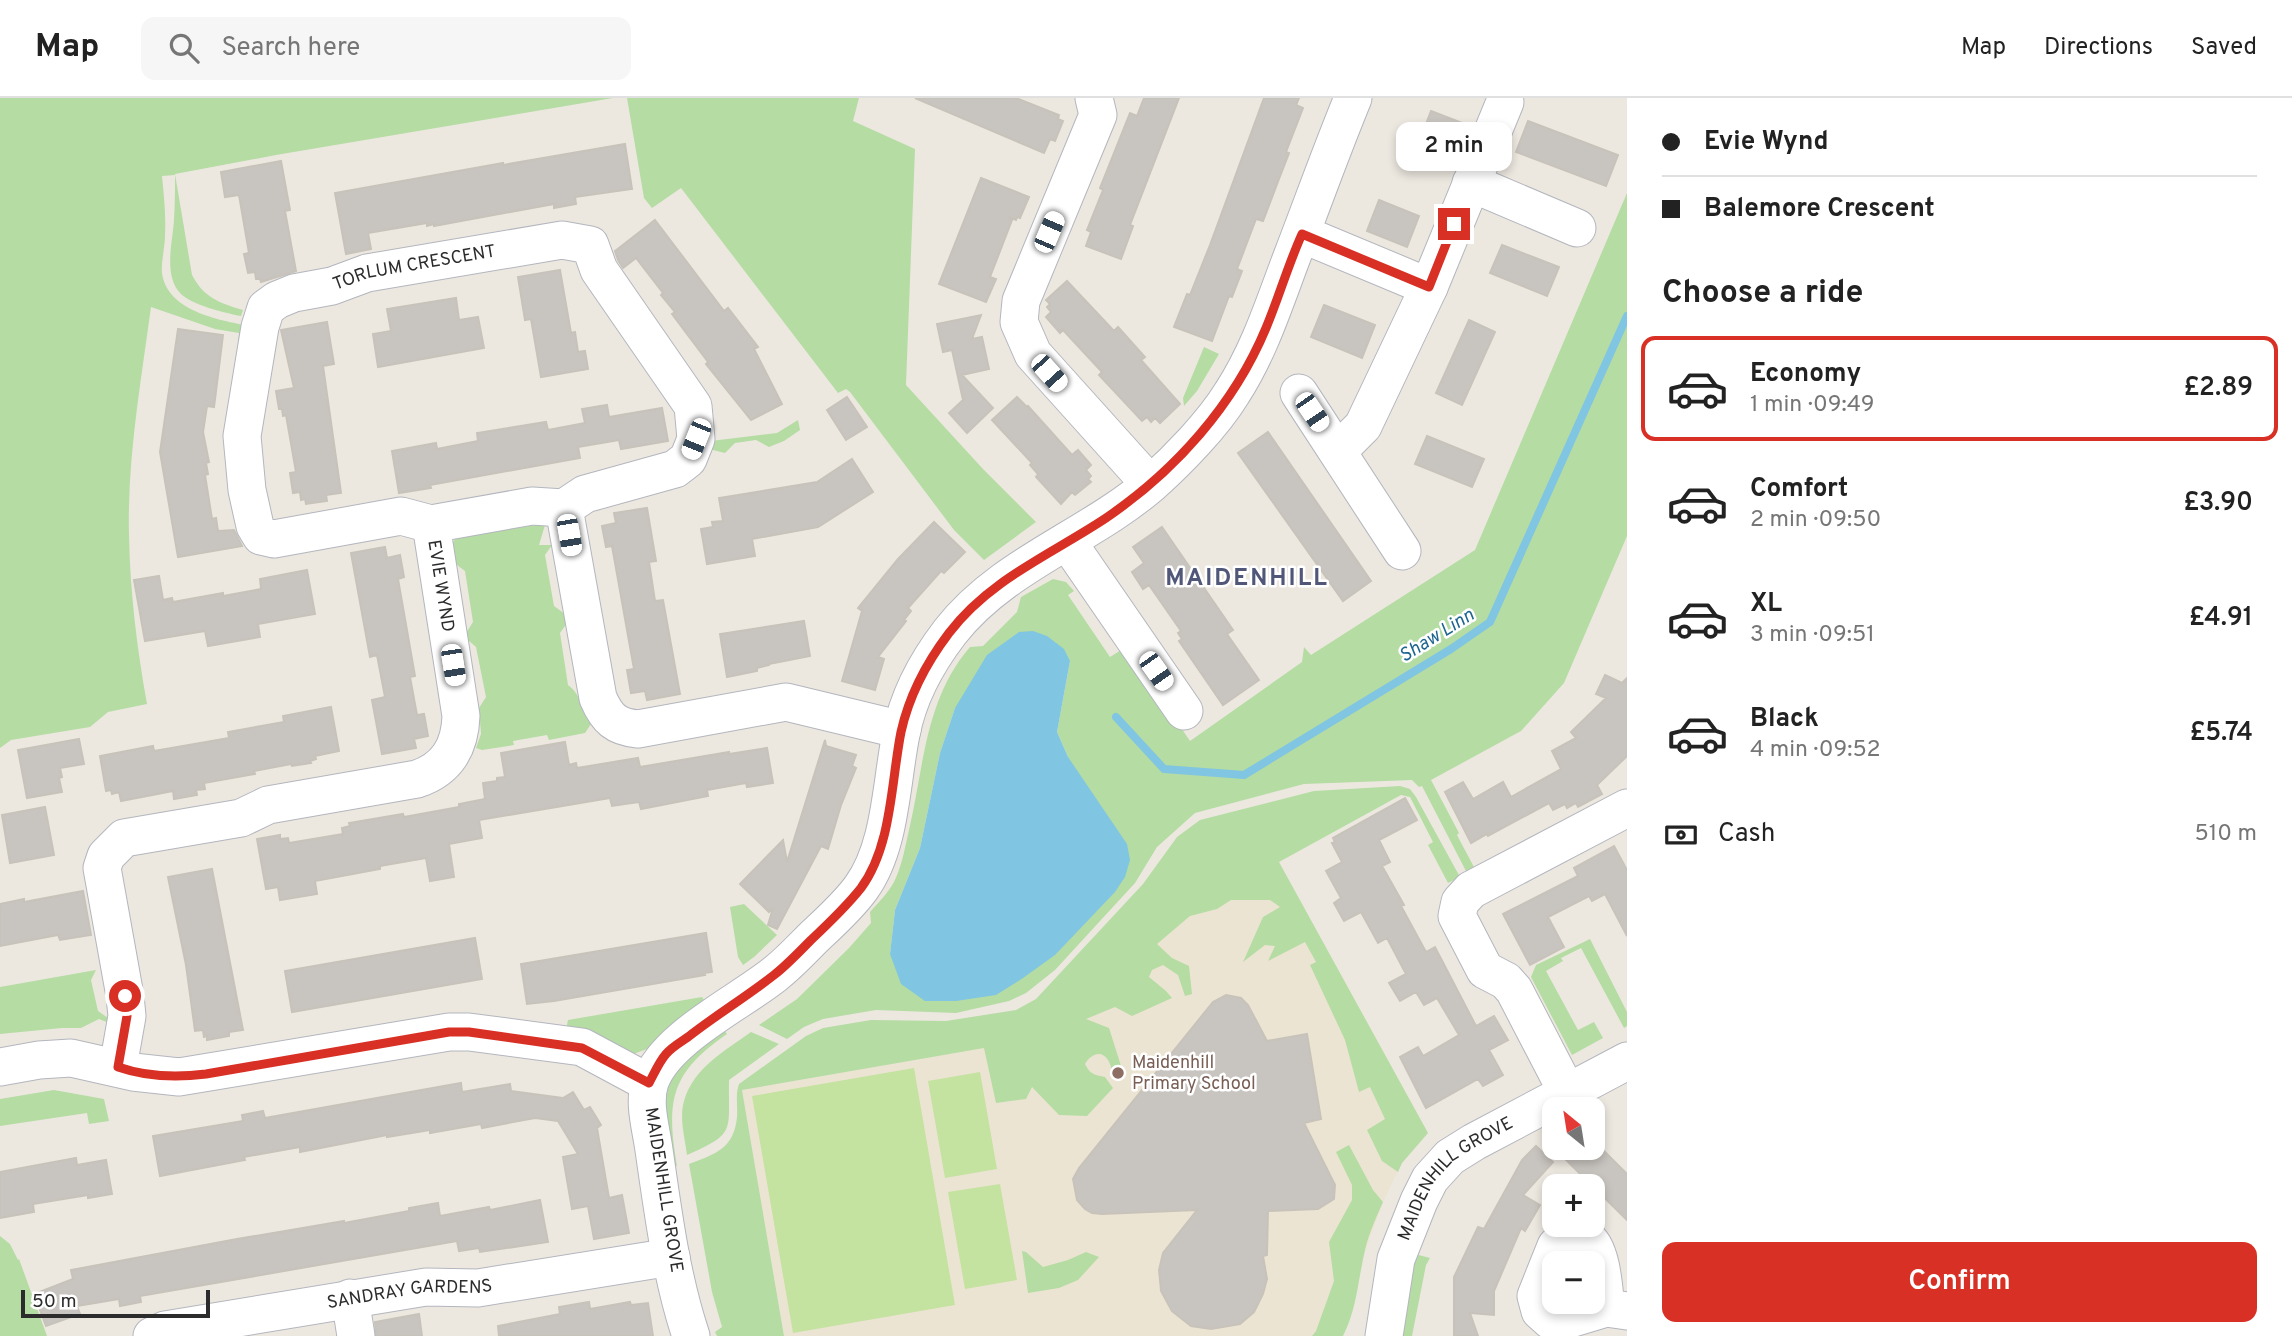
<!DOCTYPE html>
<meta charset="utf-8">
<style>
body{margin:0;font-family:Overpass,sans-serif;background:#f6f6f6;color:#222;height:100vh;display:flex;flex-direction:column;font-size:26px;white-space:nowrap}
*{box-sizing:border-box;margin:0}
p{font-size:23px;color:#767676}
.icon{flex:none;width:38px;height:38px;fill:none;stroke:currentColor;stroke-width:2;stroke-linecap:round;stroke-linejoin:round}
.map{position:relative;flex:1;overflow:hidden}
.details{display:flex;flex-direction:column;background:#fff;width:665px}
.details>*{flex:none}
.hud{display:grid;align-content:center;height:154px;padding:0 35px;background:#fff}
.needle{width:46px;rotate:330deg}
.controls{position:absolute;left:1542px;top:999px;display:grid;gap:14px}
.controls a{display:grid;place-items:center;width:63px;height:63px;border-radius:14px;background:#fff;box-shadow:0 4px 10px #0003;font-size:35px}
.scale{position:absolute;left:21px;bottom:18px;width:189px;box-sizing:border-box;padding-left:7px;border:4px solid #2c2c2c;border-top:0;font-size:19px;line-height:24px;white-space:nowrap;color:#2c2c2c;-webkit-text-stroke:5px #fff;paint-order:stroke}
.end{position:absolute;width:32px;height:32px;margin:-16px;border:9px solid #d93025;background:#fff;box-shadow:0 0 0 4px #fff}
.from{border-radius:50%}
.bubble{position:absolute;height:49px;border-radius:14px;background:#fff;box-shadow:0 4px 10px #0003;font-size:23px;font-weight:600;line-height:49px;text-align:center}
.car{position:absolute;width:21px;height:42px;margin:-21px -10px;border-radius:9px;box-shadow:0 0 5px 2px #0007;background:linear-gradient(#fff 24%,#345 0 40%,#fff 0 76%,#345 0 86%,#fff 0)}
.hud b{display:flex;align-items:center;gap:24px;height:66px;font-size:26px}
.hud b+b{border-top:2px solid #e0e0e0}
.hud i{width:18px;height:18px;background:#222}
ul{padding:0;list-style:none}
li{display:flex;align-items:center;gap:21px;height:105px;margin:0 14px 10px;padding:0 21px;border:4px solid transparent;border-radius:14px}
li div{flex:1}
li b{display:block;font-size:26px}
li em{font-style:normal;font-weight:600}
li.active{border-color:#d93025}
li>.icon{width:63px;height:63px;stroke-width:1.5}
h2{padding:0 35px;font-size:32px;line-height:84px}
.pay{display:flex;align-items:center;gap:18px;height:77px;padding:0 35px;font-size:26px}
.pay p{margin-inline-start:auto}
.cta{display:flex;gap:14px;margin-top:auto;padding:14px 35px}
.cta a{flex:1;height:80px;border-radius:14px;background:#d93025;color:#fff;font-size:28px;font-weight:600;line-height:80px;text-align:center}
header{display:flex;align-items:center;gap:42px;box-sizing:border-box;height:98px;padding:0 35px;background:#fff;border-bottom:2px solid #e0e0e0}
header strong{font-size:33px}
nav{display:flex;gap:38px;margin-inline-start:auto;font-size:24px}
.search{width:490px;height:63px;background:#f6f6f6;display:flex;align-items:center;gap:18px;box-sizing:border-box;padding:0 24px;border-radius:14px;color:#767676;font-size:26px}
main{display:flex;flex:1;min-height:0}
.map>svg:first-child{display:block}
.education{fill:#ece4d2}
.green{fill:#b5dca3;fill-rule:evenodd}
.pitch{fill:#c4e2a0}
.water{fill:#80c5e2}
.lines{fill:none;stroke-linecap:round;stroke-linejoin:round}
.stream{stroke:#80c5e2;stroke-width:8}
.building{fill:#c8c4bf;stroke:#c8c3ba;stroke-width:2}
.minor-casing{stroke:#b4b6be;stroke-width:39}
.minor{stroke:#fff;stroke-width:37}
.route{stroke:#d93025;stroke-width:9}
.education-dot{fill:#8d6e63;stroke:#fff;stroke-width:2.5}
.labels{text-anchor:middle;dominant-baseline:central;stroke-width:5;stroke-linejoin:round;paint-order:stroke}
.street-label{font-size:18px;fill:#2c2c2c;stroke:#fff}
.education-label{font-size:18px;fill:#785e54;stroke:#fff;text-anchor:start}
.water-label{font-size:19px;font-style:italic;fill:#1d6590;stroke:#fff}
.district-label{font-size:24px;font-weight:bold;letter-spacing:2px;fill:#515779;stroke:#fff}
</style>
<header>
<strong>Map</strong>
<div class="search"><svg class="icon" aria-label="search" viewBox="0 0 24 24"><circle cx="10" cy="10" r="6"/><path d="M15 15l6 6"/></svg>Search here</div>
<nav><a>Map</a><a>Directions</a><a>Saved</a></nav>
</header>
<main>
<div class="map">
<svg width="1627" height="1238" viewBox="0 0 1627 1238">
<rect width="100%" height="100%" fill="#ece8e0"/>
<path class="education" d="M1263 736 1428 1035 1402 1065 1383 1104 1365 1153 1357 1191 1312 1238H784L742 992 1043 939Z"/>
<path class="green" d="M0 0H613L276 57 175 76 192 177C204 200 220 205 243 212L241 218C225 215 191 207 180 195 163 176 173 143 174 121 175 106 175 91 175 77L162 78C164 98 166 117 165 137 165 149 161 164 162 175 167 213 219 222 249 228L237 258 239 235 215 231 151 209C141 284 127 361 129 437 130 494 137 550 147 606L108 614 90 629 11 642 0 650Z
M627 0H859L853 23 915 51 906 287 983 371 1036 424 984 462 954 432 850 294 846 291 838 295 681 90 652 110 644 100Z
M1627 95V438L1564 585 1521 633 1431 682 1459 735 1457 737 1475 771 1467 775 1422 688 1419 689 1412 682 1304 686 1195 715 1157 749 1135 785 1055 872 1026 895 1009 903 956 915 876 912 823 921 804 929 787 941 759 927 797 901 849 850 871 825 870 814C878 805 888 795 894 784 902 768 905 749 909 732 924 668 925 601 970 549L983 548 1017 514 1021 499 1053 481 1066 484 1074 493 1068 497 1110 559 1126 549 1190 643 1302 564 1304 549 1311 557 1475 452ZM1070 563 1057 634 1068 659 890 856 895 812 920 750 940 655 955 610Z
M1204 249 1219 256 1197 293 1184 308 1183 300Z
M798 322 800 332 784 343 769 349 756 342 735 345 725 355 709 351 711 343 777 335Z
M543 426 545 427 539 447H552L545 457 554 508 565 516 567 525 560 535 568 587C584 599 578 611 591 626L585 635 549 642 547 637 513 643 514 647 482 652 476 650 481 636 479 610 486 599 476 549 468 542 466 535 473 524 465 473 453 464 451 447 456 440 463 438Z
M1400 688 1410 691 1416 699 1460 779 1448 785 1428 747 1433 744 1410 699 1401 697 1279 764 1428 1035 1402 1065 1398 1074 1382 1063 1367 1032 1385 1021 1370 989 1359 994 1345 942 1310 867 1316 864 1305 844 1268 863 1275 848 1265 847 1243 864 1263 819 1280 809 1270 802H1231L1217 811 1190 818 1157 846 1172 860 1189 868 1192 896 1185 898 1178 877 1163 867 1152 872 1149 879 1166 893 1172 900 1132 918 1115 909 1086 921 1109 930 1122 971 1119 980 1113 979C1112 975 1111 966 1108 962 1101 951 1090 957 1085 966 1090 976 1094 977 1105 979L1113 990 1087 1018 1059 1017 1032 989 1026 1001 996 1005 984 950 742 992 784 1238H717L715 1234 722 1229 712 1194 689 1066C715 1056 734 1051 737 1019 738 1008 735 997 739 986L806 938 823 930 871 922 946 923 1016 912 1036 901 1143 786 1177 739 1200 722 1314 693Z
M744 806 777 837 754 859 743 867 738 859 730 809Z
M1590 841 1627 914V928L1624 930 1581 850 1561 860 1563 863 1546 873 1578 932 1594 924 1603 940 1572 957 1531 879 1536 867Z
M96 872 91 882 98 913 108 920 109 925 99 921 81 930H62L0 936V889Z
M702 899 708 908 647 951 628 958 566 932 568 922Z
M722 929 727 936C670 975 666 1003 677 1068L669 1067C666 1031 657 991 684 962 696 950 709 940 722 929Z
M751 934 779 946 729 982C728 1034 737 1035 687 1057 685 1040 679 1020 684 1003 694 969 725 953 751 934Z
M54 992 104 1001 109 1023 89 1026 87 1015 0 1028V1001Z
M1349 1047 1373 1092 1383 1104C1376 1120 1369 1135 1365 1152 1358 1181 1357 1211 1343 1238H1312L1316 1233 1334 1183 1329 1144 1352 1102V1087L1336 1054Z
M0 1138 10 1146 18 1162 19 1161 47 1238H0Z
M1022 1153 1026 1154 1043 1169 1068 1162 1086 1154 1099 1159 1078 1182 1059 1190 1028 1195Z
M1411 1155 1430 1160 1426 1167 1412 1238H1394Z"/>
<path class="pitch" d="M914 970 955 1207 793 1235 752 998Z
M980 974 997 1071 945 1080 928 983Z
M1000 1086 1017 1182 965 1191 948 1094Z"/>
<path class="water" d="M1033 533 1047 538 1064 551 1070 563 1057 634 1068 659 1127 746 1130 762 1125 779 1115 794 1055 857 1023 880 996 897 956 903H925L901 886 890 856 895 812 920 750 940 655 955 610 987 557 1019 534Z"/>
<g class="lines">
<path class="stream" d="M1116 619 1164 671 1244 677 1451 551 1490 524 1627 218"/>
</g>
<path class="building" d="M915 0H1016L1059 17 1058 21 1063 23 1055 43 1050 41 1044 55Z
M1144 0H1179L1130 127 1133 128 1121 161 1086 148 1091 134 1087 132 1103 92 1100 90 1130 15 1137 18Z
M1264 0H1299L1296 7 1303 10 1286 54 1289 55 1279 81 1263 123 1256 121 1237 171 1242 173 1232 199 1229 198 1212 243 1174 229 1187 196 1190 197 1210 147Z
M1431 13 1465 26 1448 70 1414 57Z
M1528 23 1618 57 1606 88 1516 54Z
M625 46 632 91 575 99 576 106 554 110V106L434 128V126L427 128V125L368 135 371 151 346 156 335 95 503 65V67Z
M281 63 290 112 285 113 296 173 261 184 260 181H256L255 174 248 175 244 156 249 155 239 97 225 99 221 74Z
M981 80 1029 99 1020 120 1017 119 1016 122 1009 119 1012 122 990 179 996 181 986 204 939 186Z
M1379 102 1419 118 1407 149 1367 133Z
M655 122 724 213 728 210 758 249 754 251 782 306 751 322 706 266 708 264 672 216 675 214 661 197 663 195 636 160 623 170 618 162 615 153Z
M1502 147 1559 169 1547 198 1490 175Z
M560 172 571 235 575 234 578 254 585 253 588 271 541 279 531 221 525 222 518 179Z
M1067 183 1114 233 1118 229 1145 259 1141 262 1180 306 1160 325 1155 320 1151 324 1147 319 1142 323 1099 277 1102 274 1063 232 1060 235 1046 219 1051 214 1047 209 1050 206 1046 202Z
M456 200 459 222 478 219 484 250 378 269 373 236 391 233 387 211Z
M1324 207 1375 227 1362 260 1311 239Z
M981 217 972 241 982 239 989 271 962 277 993 310 967 335 949 315 963 302 952 252 943 254 937 226Z
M1469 222 1495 234 1462 307 1436 295Z
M327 224 334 266 323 268 341 395 326 397 327 403 306 406 305 401 301 402 300 394 293 395 290 375 296 374 286 317 283 318 282 311H279L276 293 294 290 281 232Z
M178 231 223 237 214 309 207 308 203 334 209 364 206 365 208 376 205 377 212 421 216 420 218 433 234 432 242 448 178 459 160 354Z
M847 299 867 329 846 342 827 312Z
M1017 299 1027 309 1028 308 1072 357 1078 352 1091 367 1086 372 1091 378 1088 381 1091 384 1075 397 1072 394 1061 406 1036 379 1038 376 1030 367 1032 365 992 322Z
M607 307 609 319 662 310 668 343 621 351 619 342 578 349 580 360 430 387 431 390 399 395 392 353 436 345 437 351 478 343 477 335 546 324 548 332 585 325 582 311Z
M1268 334 1371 483 1343 503 1238 355Z
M1427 338 1484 361 1472 389 1415 366Z
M852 361 873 394 818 429 752 441 755 458 707 466 701 431 713 429 712 424 723 423 719 400 817 384Z
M647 410 656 463 649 464 655 503 663 502 680 596 647 602 645 593 631 595 627 572 634 571 612 448 606 449 602 428 616 425 614 415Z
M934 424 965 454 944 475 941 473 908 510 911 513 904 522 906 523 878 559 884 561 875 592 842 583 862 513 858 510 898 461Z
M1162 429 1233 532 1227 536 1259 582 1223 607 1179 543 1182 541 1178 535 1181 533 1149 487 1143 491 1132 474 1144 465 1133 449Z
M385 449 387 460 400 457 404 479 398 481 415 578 410 579 417 617 424 616 428 638 414 641 416 650 382 656 372 602 385 599 377 557 370 559 351 455Z
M307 472 315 516 258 526 260 539 208 548 205 533 145 543 134 482 159 478 163 502 172 500 173 504 223 495V498L261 491 260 481Z
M804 523 810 558 769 566V567L757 570V573L727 579 720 536Z
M1605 577 1622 585 1627 580V658L1597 687 1602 696 1578 709 1576 705 1567 710 1565 706 1553 712 1549 705 1488 738 1487 736 1471 745 1445 694 1463 684 1473 701 1503 684 1511 699 1561 671 1552 653 1576 640 1571 634 1606 600 1596 596Z
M331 609 339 653 315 658 316 661 310 663 311 665 292 668 291 666 254 673 255 676 204 685 205 691 196 692 197 697 174 701 173 693 121 703 119 694 112 696 111 692 106 693 100 658 153 648 154 653 229 640 228 634 284 624 283 618Z
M79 641 84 666 60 670 62 679 59 680 62 694 27 700 18 652Z
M825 642 826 648 856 657 852 668 856 670 841 707 828 751 821 748 777 831 768 827 773 810 769 814 740 786 783 742 787 764Z
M565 644 569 667 576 665 577 670 638 660 640 669 729 654V656L767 650 773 685 747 689 746 685 707 692 708 698 641 711 639 704 612 708 610 700 479 722 482 740 449 746 454 779 430 783 426 760 380 768V771L315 783 317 796 280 802 278 789 266 791 257 741 280 737V741L288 740 289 745 343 736 342 730 350 728 349 725 403 716 404 719 459 709V706L485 701 483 685 497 683V680L505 679 501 655Z
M1405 700 1417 722 1379 742 1390 764 1382 768 1404 807 1401 808 1426 854 1435 849 1476 928 1494 918 1508 942 1489 952 1503 977 1483 988 1478 981 1426 1010 1400 959 1418 949 1423 958 1459 937 1437 900 1424 907 1416 894 1400 903 1389 885 1406 876 1387 840 1378 845 1361 814 1344 823 1334 805 1341 800 1326 773 1342 764 1332 745 1335 744 1333 740Z
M45 709 54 757 10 765 2 717Z
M1614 748 1627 772V838L1605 796 1592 803 1589 798 1548 819 1564 849 1530 867 1503 816 1578 778 1574 770Z
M212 771 243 932 229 934V938L207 942V938L204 939 203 932 195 933 186 867 168 779Z
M83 793 91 837 60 842 58 837 0 848V806L24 801V804Z
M706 835 712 874 704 875 705 877 554 903 527 906 521 866Z
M475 840 482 881 292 914 285 873Z
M1226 897 1241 900 1248 907 1267 943 1307 936 1321 1021 1304 1025 1335 1087 1334 1101 1318 1111 1268 1113 1267 1157 1263 1158 1267 1181 1263 1196 1254 1214 1240 1226 1211 1231 1191 1228 1172 1213 1161 1193 1159 1172 1163 1155 1197 1112 1102 1116 1092 1115 1085 1111 1077 1102 1073 1081 1079 1070 1213 904Z
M461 985 462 994 510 986 511 993 563 1000 573 994 584 1012 590 1009 601 1027 597 1030 609 1100 622 1097 629 1135 594 1141 588 1108 572 1111 563 1059 578 1056 558 1023 535 1020 482 1030 481 1026 430 1035V1032L387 1039V1037L300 1054V1049L244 1059 245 1062 160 1078 153 1038 243 1023 242 1017 263 1013 265 1020Z
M1536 1048 1553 1064 1523 1097 1540 1107 1525 1133 1521 1130 1494 1193V1217L1470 1215 1478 1238H1454V1179L1478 1129 1484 1131 1522 1062Z
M1554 1050H1601L1627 1076V1122Z
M76 1060 77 1067 106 1062 112 1096 88 1100V1097L33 1106 34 1114 0 1120V1074Z
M540 1102 548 1144 480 1154 479 1150 459 1153 457 1143 140 1198 141 1204 120 1208 119 1201 77 1208 80 1216 46 1228 34 1196 73 1181 71 1172 237 1141 344 1123V1125L409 1113V1110L438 1105 440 1118 489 1109 490 1112Z
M589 1204 590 1211 630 1204 631 1207 648 1205 653 1238H499L498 1228 560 1216 559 1209Z
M419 1216 422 1238H376L375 1224Z"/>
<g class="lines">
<defs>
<g id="minor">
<path d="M1094 0 1098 17 1021 203 1019 224 1033 256 1150 386"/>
<path d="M1471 85 1577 130"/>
<path d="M1302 136 1429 189"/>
<path d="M1299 295 1402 453"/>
<path d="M1338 353 1363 328 1429 189 1505 4"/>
<path d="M564 410 598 600C607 621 616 629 638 631L786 604 902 632"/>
<path id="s1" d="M431 426 401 418 274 441 261 438 255 428 247 392 242 338 260 229 266 210 277 202 294 195 332 188 367 175 562 142 590 147 599 172 693 308 696 341 688 361 675 371 585 396 564 410"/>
<path d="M1067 443 1184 613"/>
<path d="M0 969 39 962 71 960 133 974 179 979 449 934H469L582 949 649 985"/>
<path d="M118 969 127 918 125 898 102 770 106 758 124 740 241 720 268 707 417 681C447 671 460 649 461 618L431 426 532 408 564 410"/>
<path d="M1567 994 1514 892 1506 883 1485 872 1457 818 1460 804 1471 792 1627 710"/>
<path d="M350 1200 356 1238"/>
<path d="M1606 1210C1604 1193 1602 1150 1587 1141 1580 1138 1572 1139 1565 1140L1556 1148 1536 1198 1540 1213 1550 1222 1560 1224 1606 1210 1627 1213"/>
<path id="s2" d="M152 1238 165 1232 426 1189 478 1190 671 1159"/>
<path d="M691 1238C671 1178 663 1114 654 1052 651 1030 643 1005 650 984 665 940 739 905 775 876 789 865 801 852 814 839 830 824 848 808 861 790 891 749 891 685 901 636 908 599 927 564 950 534 1002 467 1088 440 1151 386 1178 362 1213 326 1232 295 1260 252 1275 203 1293 156 1313 104 1332 51 1353 0"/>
<path id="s3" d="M1384 1238 1396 1161 1419 1103 1430 1081 1450 1059 1474 1044 1627 963"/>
</g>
</defs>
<use href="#minor" class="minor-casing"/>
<use href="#minor" class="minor"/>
</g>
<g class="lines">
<path class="route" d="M125 898 127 918 118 969C147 979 176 980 206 976L449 934H469L582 950 649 985C654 976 659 964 666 956 672 949 681 944 688 939 716 917 746 899 774 877 787 867 799 854 811 842 828 826 846 809 861 790 892 748 891 684 901 634 909 598 927 564 949 535 990 481 1052 456 1106 420 1175 373 1234 307 1266 230 1279 199 1288 167 1302 136L1429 189 1454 126"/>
</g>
<circle class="education-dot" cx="1118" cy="975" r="7"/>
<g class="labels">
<g class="street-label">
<text stroke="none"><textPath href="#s1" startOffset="562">TORLUM CRESCENT</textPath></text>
<text transform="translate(440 488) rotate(81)">EVIE WYND</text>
<text stroke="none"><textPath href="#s3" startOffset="182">MAIDENHILL GROVE</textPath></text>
<text transform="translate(663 1092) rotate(81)">MAIDENHILL GROVE</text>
<text stroke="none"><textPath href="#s2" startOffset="262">SANDRAY GARDENS</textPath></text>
</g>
<g class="education-label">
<text x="1132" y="965">Maidenhill<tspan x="1132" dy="21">Primary School</tspan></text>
</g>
<g class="water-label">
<text transform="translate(1437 538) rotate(-32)">Shaw Linn</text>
</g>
<g class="district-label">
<text x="1247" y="481">MAIDENHILL</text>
</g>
</g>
</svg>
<div class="controls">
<a><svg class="needle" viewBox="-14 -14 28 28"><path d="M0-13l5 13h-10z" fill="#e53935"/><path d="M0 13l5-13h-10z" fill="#767676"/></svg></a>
<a>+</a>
<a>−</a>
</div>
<div class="scale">50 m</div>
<i class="end from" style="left:125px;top:898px"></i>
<i class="end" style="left:1454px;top:126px"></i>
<div class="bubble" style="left:1396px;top:24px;width:116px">2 min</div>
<i class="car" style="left:1049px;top:134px;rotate:23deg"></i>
<i class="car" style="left:1049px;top:275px;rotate:138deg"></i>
<i class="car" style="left:1312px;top:314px;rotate:146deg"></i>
<i class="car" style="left:696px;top:341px;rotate:202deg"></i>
<i class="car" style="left:569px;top:437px;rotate:170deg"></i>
<i class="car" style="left:453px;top:567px;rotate:171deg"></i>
<i class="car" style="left:1156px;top:573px;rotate:145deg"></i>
</div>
<section class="details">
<div class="hud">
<b><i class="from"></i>Evie Wynd</b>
<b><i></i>Balemore Crescent</b>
</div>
<h2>Choose a ride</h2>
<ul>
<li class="active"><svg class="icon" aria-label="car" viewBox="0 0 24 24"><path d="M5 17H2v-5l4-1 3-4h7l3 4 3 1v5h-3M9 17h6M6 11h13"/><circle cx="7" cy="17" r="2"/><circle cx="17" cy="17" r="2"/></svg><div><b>Economy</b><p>1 min · 09:49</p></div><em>£2.89</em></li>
<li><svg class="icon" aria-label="car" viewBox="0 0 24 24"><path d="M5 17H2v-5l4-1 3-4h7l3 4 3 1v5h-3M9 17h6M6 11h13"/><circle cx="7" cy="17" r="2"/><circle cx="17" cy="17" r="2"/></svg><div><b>Comfort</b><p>2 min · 09:50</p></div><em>£3.90</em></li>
<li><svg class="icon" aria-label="car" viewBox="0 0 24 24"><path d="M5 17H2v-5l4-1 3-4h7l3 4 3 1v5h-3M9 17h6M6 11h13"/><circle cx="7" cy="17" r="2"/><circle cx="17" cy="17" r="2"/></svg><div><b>XL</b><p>3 min · 09:51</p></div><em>£4.91</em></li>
<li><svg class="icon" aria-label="car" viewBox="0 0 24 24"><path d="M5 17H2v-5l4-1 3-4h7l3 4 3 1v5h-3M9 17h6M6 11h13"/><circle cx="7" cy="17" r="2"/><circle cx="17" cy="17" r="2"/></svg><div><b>Black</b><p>4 min · 09:52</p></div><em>£5.74</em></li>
</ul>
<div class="pay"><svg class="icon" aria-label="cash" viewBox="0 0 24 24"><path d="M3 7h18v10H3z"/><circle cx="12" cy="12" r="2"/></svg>Cash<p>510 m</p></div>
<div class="cta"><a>Confirm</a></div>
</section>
</main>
